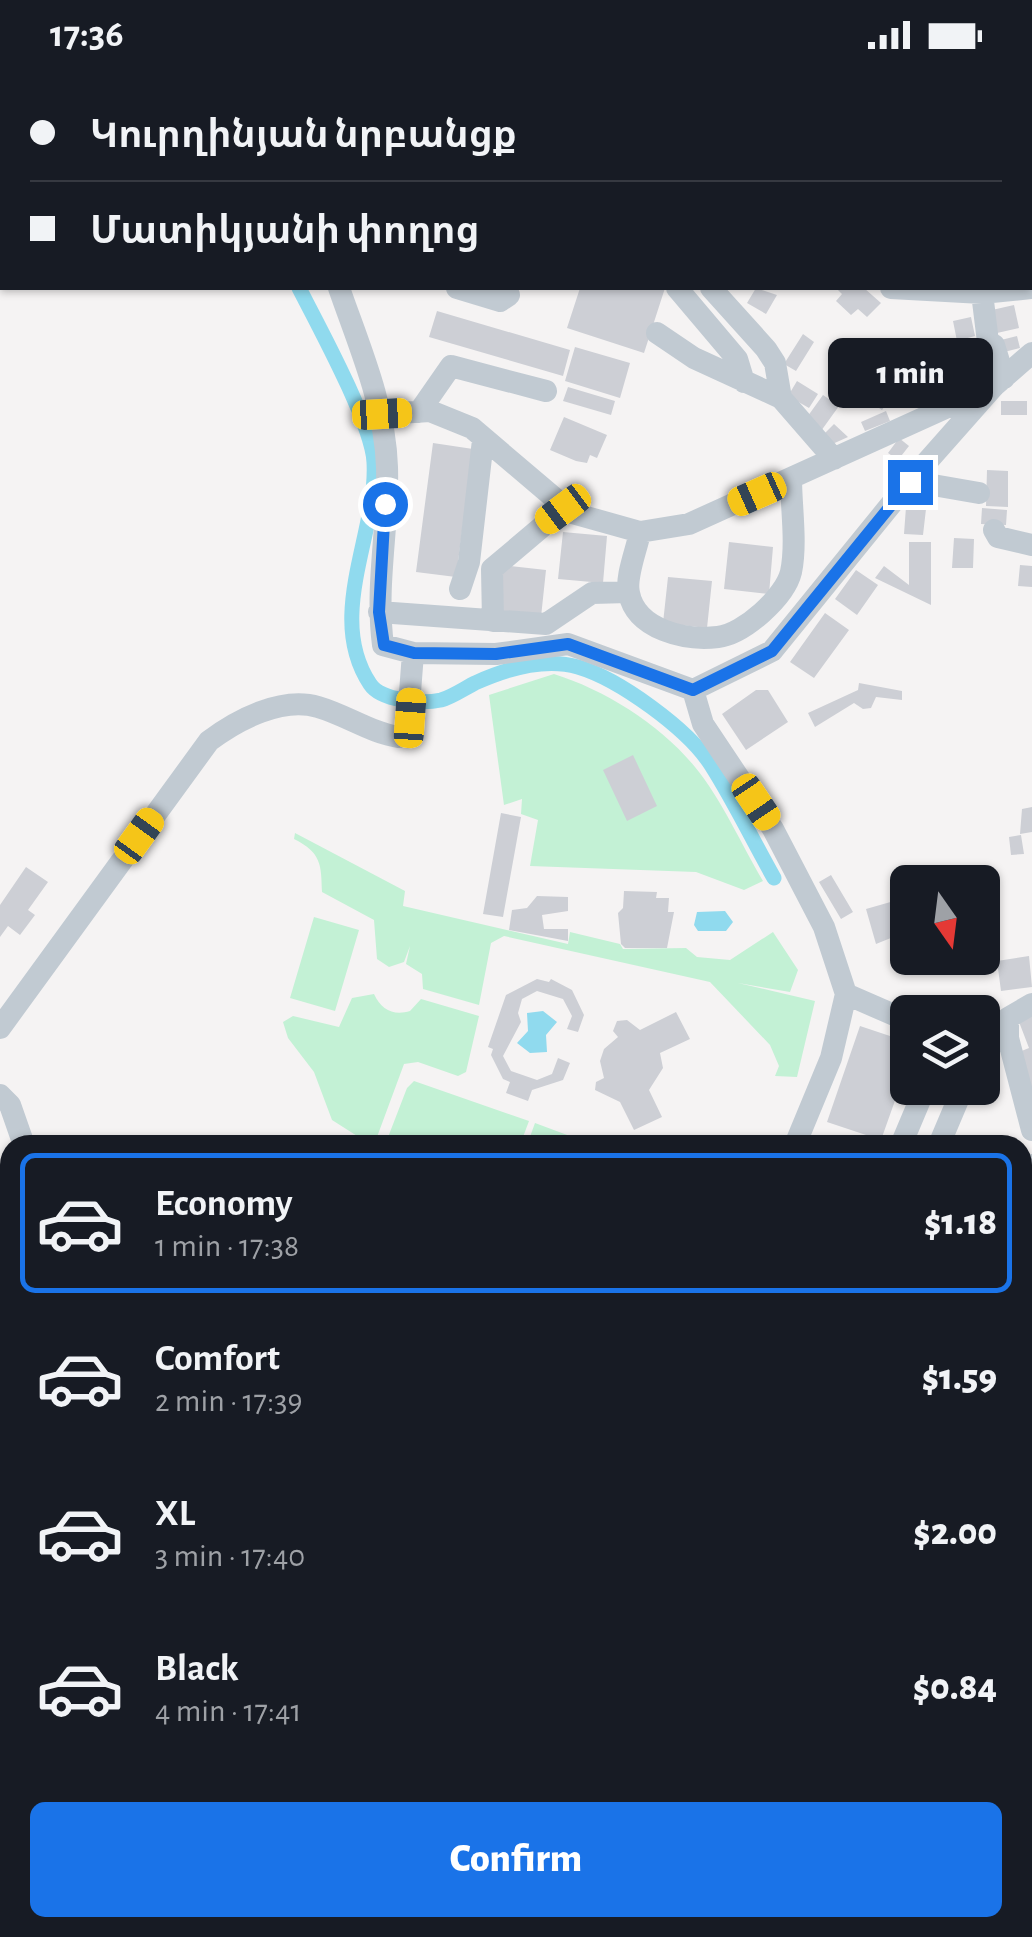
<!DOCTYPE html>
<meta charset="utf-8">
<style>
body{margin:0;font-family:"Alegreya Sans","Noto Sans Armenian",sans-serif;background:#20242c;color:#f1f3f6;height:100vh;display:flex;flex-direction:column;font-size:38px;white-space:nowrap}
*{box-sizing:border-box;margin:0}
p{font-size:32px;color:#9ea1a6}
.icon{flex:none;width:55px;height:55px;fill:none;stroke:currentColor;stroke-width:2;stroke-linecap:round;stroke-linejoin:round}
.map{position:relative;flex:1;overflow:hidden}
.details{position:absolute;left:0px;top:1065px;width:1032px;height:802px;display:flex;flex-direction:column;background:#171b24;border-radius:30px 30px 0 0;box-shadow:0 2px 8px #0004}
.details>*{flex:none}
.guide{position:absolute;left:0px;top:0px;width:1032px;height:220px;box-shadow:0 2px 8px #0004;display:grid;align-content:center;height:220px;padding:0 30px;background:#171b24}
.needle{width:65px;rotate:166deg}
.fabs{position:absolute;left:890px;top:795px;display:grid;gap:20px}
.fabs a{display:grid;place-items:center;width:110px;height:110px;border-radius:15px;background:#171b24;box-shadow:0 2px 8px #0004;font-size:50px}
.end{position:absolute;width:45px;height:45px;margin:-22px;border:12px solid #1a73e8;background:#fff;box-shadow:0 0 0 5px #fff}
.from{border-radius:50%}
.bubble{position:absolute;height:70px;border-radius:15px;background:#171b24;box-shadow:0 2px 8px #0004;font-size:32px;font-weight:800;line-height:70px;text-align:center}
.car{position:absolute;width:30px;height:60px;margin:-30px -15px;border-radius:12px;box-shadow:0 0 8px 2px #0007;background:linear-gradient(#f5c518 24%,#345 0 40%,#f5c518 0 76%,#345 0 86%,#f5c518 0)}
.guide b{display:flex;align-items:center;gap:35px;height:95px;font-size:38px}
.guide b+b{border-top:2px solid #363941}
.guide i{width:25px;height:25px;background:#f1f3f6}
ul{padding:18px 0 0;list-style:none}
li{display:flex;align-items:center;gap:30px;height:140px;margin:0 20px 15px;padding:0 10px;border:5px solid transparent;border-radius:15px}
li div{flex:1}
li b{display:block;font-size:38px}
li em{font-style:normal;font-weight:800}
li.current{border-color:#1a73e8}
li>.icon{width:90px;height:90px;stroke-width:1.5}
.cta{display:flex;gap:20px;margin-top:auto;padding:20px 30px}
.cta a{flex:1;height:115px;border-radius:15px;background:#1a73e8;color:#fff;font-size:40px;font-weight:800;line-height:115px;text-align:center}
.status{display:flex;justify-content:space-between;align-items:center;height:70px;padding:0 50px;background:#171b24;direction:ltr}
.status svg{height:28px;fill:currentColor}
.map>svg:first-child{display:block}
.green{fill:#c3f1d5}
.water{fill:#90daee}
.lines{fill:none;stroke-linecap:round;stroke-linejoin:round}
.canal{stroke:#90daee;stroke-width:15}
.building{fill:#cdcfd5}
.path{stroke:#7ad0a6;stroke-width:2.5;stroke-dasharray:8 5;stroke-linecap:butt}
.minor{stroke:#c1cad2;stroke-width:22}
.route{stroke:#1a73e8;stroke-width:12}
</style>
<div class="status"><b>17:36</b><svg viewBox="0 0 49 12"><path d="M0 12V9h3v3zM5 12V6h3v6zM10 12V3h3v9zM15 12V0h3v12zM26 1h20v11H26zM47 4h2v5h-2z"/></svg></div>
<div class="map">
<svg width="1032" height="1867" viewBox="0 0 1032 1867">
<rect width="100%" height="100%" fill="#f5f3f3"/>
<path class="green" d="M554 604C605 620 661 655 695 697 722 730 741 774 763 811L744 820 696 802 530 796 538 750 521 744 522 729 504 735 489 625Z
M295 763 405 821 403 836 568 874 570 862 620 874 623 879 686 878 697 887 730 890 773 862 798 900 790 922 738 913 815 931 797 1007 775 1006 779 996 770 975 710 912 504 866 491 873 479 935 423 919 422 904 406 894 410 876 404 892 389 897 377 889 374 850 322 822C321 795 322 783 294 769Z
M314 847 359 860 335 941 290 928Z
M374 924C381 940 394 946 410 941L421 929 479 946 466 1002 458 1006 418 992 404 994 377 1067 365 1071 332 1050 314 1002 288 968 283 952 293 946 339 957 352 928Z
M414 1011 529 1051 520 1075H385L407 1018Z
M535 1053 594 1075H527Z"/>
<path class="water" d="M725 841 733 852 726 861H698L694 855 697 842Z
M543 941 557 952 546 965 547 982 530 983 517 973 528 961 527 943Z"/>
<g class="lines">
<path class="canal" d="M0 136 2 135
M299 218C318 255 372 354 374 392 378 463 325 546 370 614 381 631 422 634 441 630 452 627 465 618 475 613 506 599 544 587 578 597 619 609 688 659 711 695 734 731 753 771 774 808
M1022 1397 1032 1398"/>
</g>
<path class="building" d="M580 218H665L644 283 567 258Z
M756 218 777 225 766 244 747 233Z
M836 218H864L881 233 867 247 858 239 851 245 836 231 842 224Z
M1014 235 1019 258 997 263 992 240Z
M437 241 570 280 563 306 429 267Z
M971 247 975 266 957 271 953 251Z
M803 264 814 272 796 301 784 294Z
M1017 266 1020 278 1000 283 997 271Z
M575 277 630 293 620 328 565 311Z
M876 298 900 314 882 340 858 324Z
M797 311 818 324 809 338 788 326Z
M568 317 615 331 611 345 563 331Z
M823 325 839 336 821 361 805 350Z
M1001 331H1027V345H1001Z
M886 341 890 351 865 361 861 352Z
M564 347 607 365 597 388 590 385 587 393 576 391 550 380Z
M834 354 848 367 828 376 820 368Z
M899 368 909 376 898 390 888 383Z
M433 373 473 379 456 507 416 502Z
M987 400 1008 401V437L986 436Z
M906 437 926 439 923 465 904 464Z
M982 438 1007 440 1006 455 981 454Z
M563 462 607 466 603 513 558 509Z
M954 468 974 469 973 498H952Z
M729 472 773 477 769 524 724 519Z
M909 472H931V535L875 508 884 496 909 515Z
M502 495 546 500 541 547 497 542Z
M1020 495 1032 496V517L1018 516Z
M856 500 878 515 857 545 835 529Z
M668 507 712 511 707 558 663 553Z
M825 543 849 560 814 608 790 592Z
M859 613 902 621V630L876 627 871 638 863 639 854 633 815 657 808 643 858 620Z
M756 620H768L788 652 746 680 722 644Z
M633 685 657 736 627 751 603 700Z
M1032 737V762L1020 764 1022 739Z
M501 743 521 747 503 847 483 844Z
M1021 765 1024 784 1011 785 1009 767Z
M26 797 48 812 28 840 35 845 20 865 8 856 0 867V835Z
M831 805 853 842 841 849 819 812Z
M624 821 657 822 656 828H669L668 842H674L667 878H625L621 874 618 843 623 838Z
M537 826 568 827V841L542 845 544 859H568V871L509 860 512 840 527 838Z
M901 829 908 861 876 874 866 839Z
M1029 886 1032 917 1001 921 997 891Z
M537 909 549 912 551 909 572 920 584 945 578 962 567 959 572 946 563 929 537 921 522 929 518 943 521 952 503 986 511 1001 537 1010 552 1004 558 988 570 993 563 1010 532 1020 528 1031 506 1023 510 1012 503 1009 491 985 493 979 488 977 506 925Z
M1032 938V1018L1019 982 1029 978 1016 944Z
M676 942 690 969 660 983 663 998 649 1020 662 1047 634 1060 620 1032 595 1020 596 1012 604 1008 600 991 604 979 618 967 613 961 617 951 627 950 640 960Z
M860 956 908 972V994L881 1070 827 1052Z
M1022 1214 1032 1218V1249L1022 1245Z
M1022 1325 1032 1327V1355L1022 1352Z
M1032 1497V1530L1022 1532V1500Z
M1032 1555V1579L1022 1581V1557Z
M1022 1661 1032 1690V1697L1022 1700Z
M1032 1766V1799L1027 1800 1022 1768Z
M617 1858H625L628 1867H604L602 1861Z"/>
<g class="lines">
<path class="path" d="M0 103 2 102
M0 1570 10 1574
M0 1810 10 1800"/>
<path class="minor" d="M109 0 112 2
M564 0 566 2
M700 0 702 2
M339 218C359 276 385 334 387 397 389 456 375 515 383 575L413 583 496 584 568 574 693 620
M457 218 500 231 509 225 505 218
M677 218 737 289 744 312
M711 218 766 279 775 293 781 328 834 389
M891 218 982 223 1032 218
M982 223 988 272 994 275 1004 308
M657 263 694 288 781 328
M419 342 451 296 546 321
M382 344 430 341 472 358 572 443 640 462 689 454 994 316
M910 411 979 423
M994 460 998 467 1032 475
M640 462C637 479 625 507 629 523 636 560 686 571 718 567 744 564 785 527 791 502 797 473 791 437 791 408
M460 519 469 492 483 370
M379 542 546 554 592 523 628 522
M493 551 492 499 563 439
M693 620 703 654 773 759 824 857 846 924 831 988 795 1075
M693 620 772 581 910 411 994 316 1032 283
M846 924 908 951
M1032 934 1008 948V968L1032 1060
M0 958 209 671C237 650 282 626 318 637 346 645 371 663 399 667L407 662 413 583
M982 976 1008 968
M0 1025 10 1035 24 1075
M901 1075 925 1018
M944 1075 941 1070 963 1018
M1022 1112 1032 1095
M1022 1379 1032 1380
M1022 1592 1032 1589
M1022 1628 1032 1631
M587 1858 590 1867
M696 1858 698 1867
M804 1858 807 1867
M915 1858 918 1867
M1022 1858 1025 1867
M483 1865 510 1858"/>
</g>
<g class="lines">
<path class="route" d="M385 434 379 542 384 575 414 583 496 584 568 574 693 620 772 581 910 412"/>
</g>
</svg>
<div class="fabs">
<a><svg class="needle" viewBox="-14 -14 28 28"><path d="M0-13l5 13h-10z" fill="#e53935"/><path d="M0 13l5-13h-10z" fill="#9ea1a6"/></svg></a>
<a><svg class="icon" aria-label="layers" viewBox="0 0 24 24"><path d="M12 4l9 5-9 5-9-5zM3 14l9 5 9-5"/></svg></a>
</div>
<i class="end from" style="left:385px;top:434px"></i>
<i class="end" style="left:910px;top:412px"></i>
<div class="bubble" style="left:828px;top:268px;width:165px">1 min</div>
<i class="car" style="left:382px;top:344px;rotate:87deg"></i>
<i class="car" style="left:757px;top:424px;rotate:246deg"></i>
<i class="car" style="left:563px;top:439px;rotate:233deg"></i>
<i class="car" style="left:410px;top:648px;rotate:4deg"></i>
<i class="car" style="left:756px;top:732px;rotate:146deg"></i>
<i class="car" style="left:139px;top:766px;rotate:36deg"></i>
<div class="guide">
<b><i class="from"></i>Կուրղինյան նրբանցք</b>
<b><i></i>Մատիկյանի փողոց</b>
</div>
<section class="details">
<ul>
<li class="current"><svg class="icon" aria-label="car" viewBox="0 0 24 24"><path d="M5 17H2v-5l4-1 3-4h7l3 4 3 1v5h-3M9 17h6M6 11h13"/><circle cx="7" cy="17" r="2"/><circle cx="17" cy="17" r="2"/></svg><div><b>Economy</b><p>1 min · 17:38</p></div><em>$1.18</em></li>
<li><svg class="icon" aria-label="car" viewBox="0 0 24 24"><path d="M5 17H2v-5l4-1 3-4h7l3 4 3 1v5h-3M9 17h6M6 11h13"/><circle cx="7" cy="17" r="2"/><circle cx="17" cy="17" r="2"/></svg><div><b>Comfort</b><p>2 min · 17:39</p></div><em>$1.59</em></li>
<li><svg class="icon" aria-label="car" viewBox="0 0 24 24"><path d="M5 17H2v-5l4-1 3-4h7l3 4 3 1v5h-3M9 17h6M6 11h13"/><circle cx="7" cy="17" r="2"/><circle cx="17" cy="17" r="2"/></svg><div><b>XL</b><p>3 min · 17:40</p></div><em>$2.00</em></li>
<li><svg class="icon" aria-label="car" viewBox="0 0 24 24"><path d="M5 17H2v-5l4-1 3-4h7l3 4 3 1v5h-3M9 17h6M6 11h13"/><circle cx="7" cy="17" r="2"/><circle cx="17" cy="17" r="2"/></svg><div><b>Black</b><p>4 min · 17:41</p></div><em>$0.84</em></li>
</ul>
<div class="cta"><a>Confirm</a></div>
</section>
</div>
